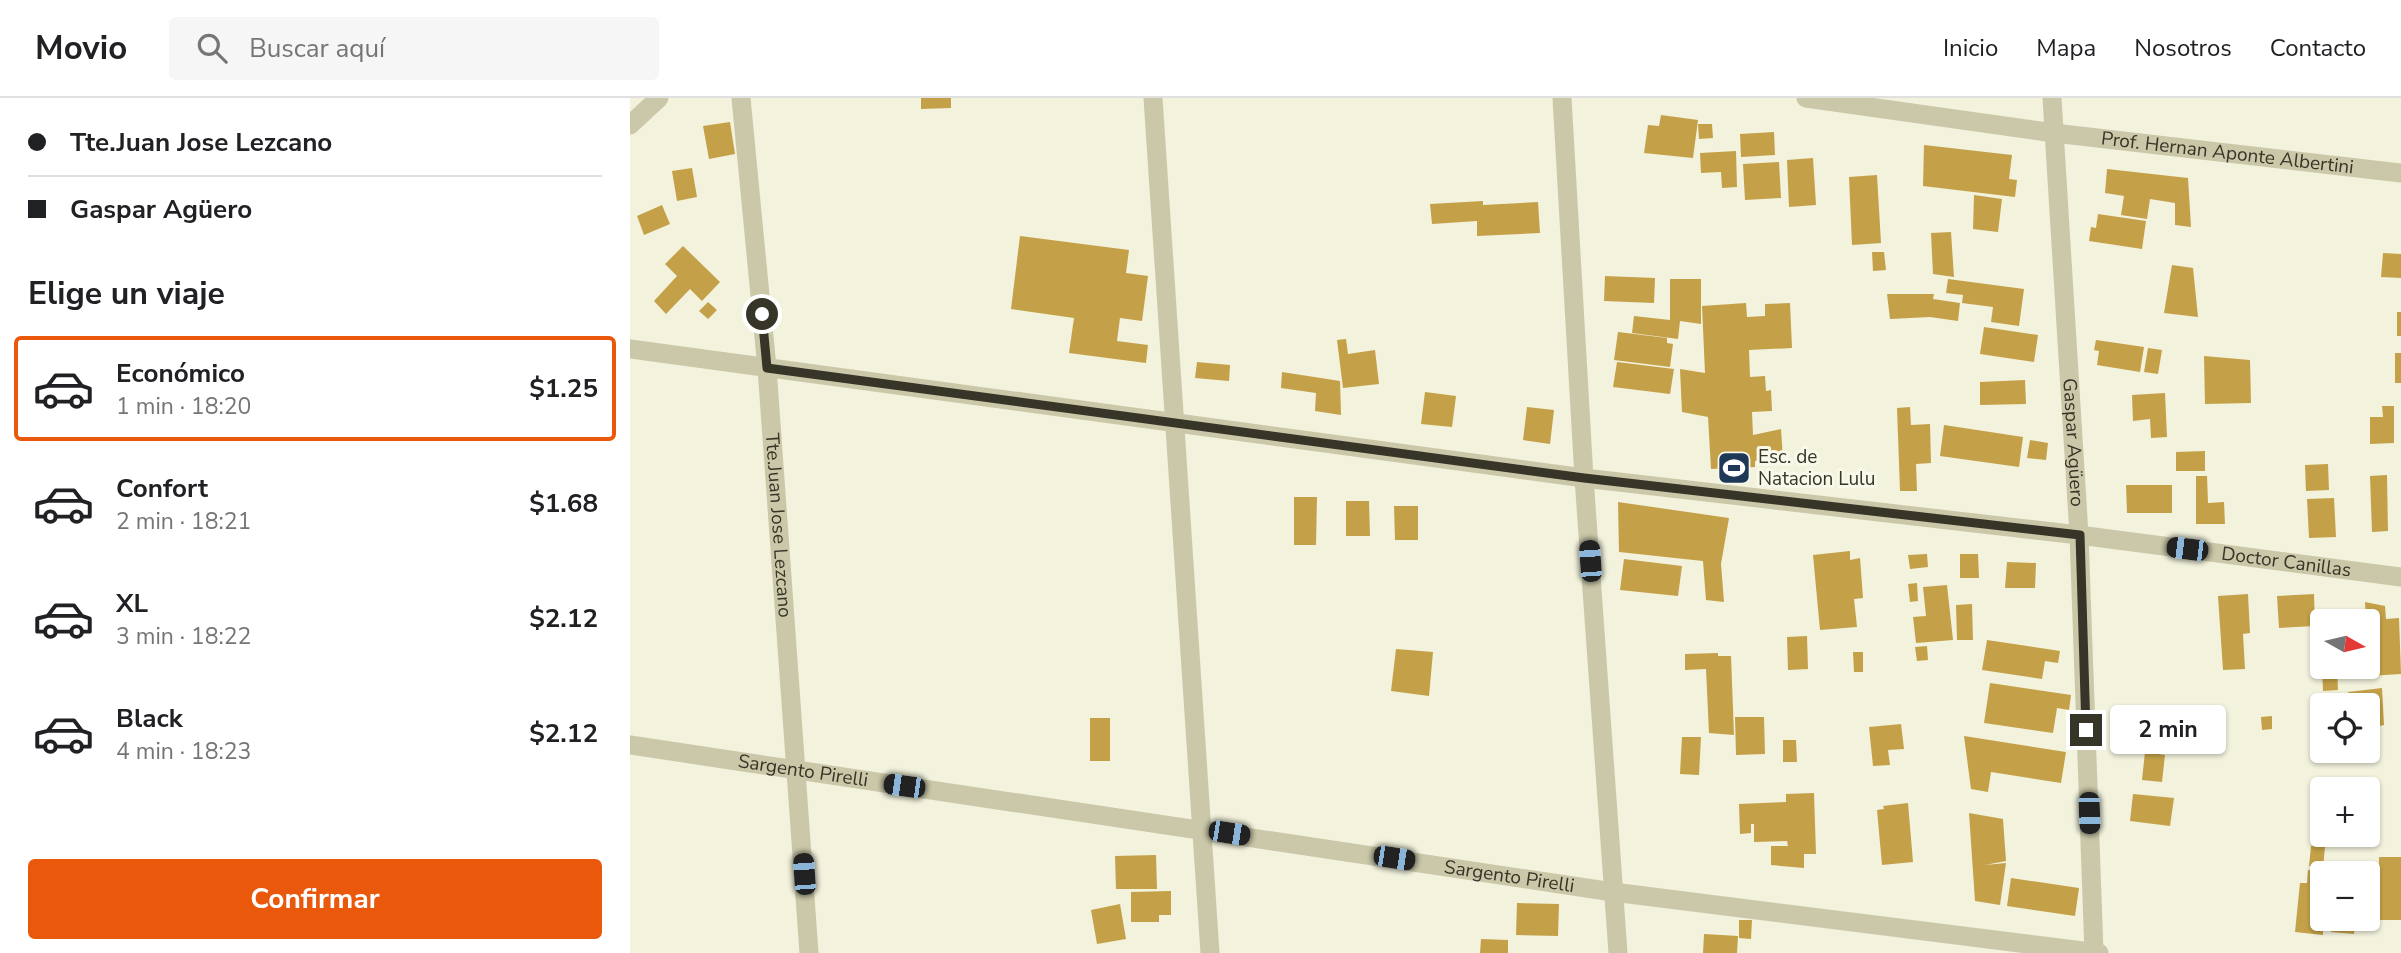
<!DOCTYPE html>
<html lang="es">
<meta charset="utf-8">
<style>
body{margin:0;font-family:"Nunito Sans",sans-serif;background:#f6f6f6;color:#202124;height:100vh;display:flex;flex-direction:column;font-size:26px;white-space:nowrap}
*{box-sizing:border-box;margin:0}
p{font-size:23px;color:#757577}
.icon{flex:none;width:38px;height:38px;fill:none;stroke:currentColor;stroke-width:2;stroke-linecap:round;stroke-linejoin:round}
.map{position:relative;flex:1;overflow:hidden}
.panel{display:flex;flex-direction:column;background:#fff;width:630px}
.panel>*{flex:none}
.hud{display:grid;align-content:center;height:154px;padding:0 28px;background:#fff}
.needle{width:46px;rotate:98deg}
.controls{position:absolute;left:1680px;top:511px;display:grid;gap:14px}
.controls a{display:grid;place-items:center;width:70px;height:70px;border-radius:7px;background:#fff;box-shadow:0 2px 5px #0004;font-size:35px}
.end{position:absolute;width:32px;height:32px;margin:-16px;border:9px solid #373428;background:#fff;box-shadow:0 0 0 4px #fff}
.from{border-radius:50%}
.bubble{position:absolute;height:49px;border-radius:7px;background:#fff;box-shadow:0 2px 5px #0004;font-size:23px;font-weight:700;line-height:49px;text-align:center}
.car{position:absolute;width:21px;height:42px;margin:-21px -10px;border-radius:9px;box-shadow:0 0 5px 2px #0007;background:linear-gradient(#222 24%,#8ab4d8 0 40%,#222 0 76%,#8ab4d8 0 86%,#222 0)}
.hud b{display:flex;align-items:center;gap:24px;height:66px;font-size:26px}
.hud b+b{border-top:2px solid #e0e0e0}
.hud i{width:18px;height:18px;background:#202124}
ul{padding:0;list-style:none}
li{display:flex;align-items:center;gap:21px;height:105px;margin:0 14px 10px;padding:0 14px;border:4px solid transparent;border-radius:7px}
li div{flex:1}
li b{display:block;font-size:26px}
li em{font-style:normal;font-weight:700}
li.selected{border-color:#ea580c}
li>.icon{width:63px;height:63px;stroke-width:1.5}
h2{padding:0 28px;font-size:32px;line-height:84px}
.cta{display:flex;gap:14px;margin-top:auto;padding:14px 28px}
.cta a{flex:1;height:80px;border-radius:7px;background:#ea580c;color:#fff;font-size:28px;font-weight:700;line-height:80px;text-align:center}
header{display:flex;align-items:center;gap:42px;box-sizing:border-box;height:98px;padding:0 35px;background:#fff;border-bottom:2px solid #e0e0e0}
header strong{font-size:33px}
nav{display:flex;gap:38px;margin-inline-start:auto;font-size:24px}
.search{width:490px;height:63px;background:#f6f6f6;display:flex;align-items:center;gap:18px;box-sizing:border-box;padding:0 24px;border-radius:7px;color:#757577;font-size:26px}
main{display:flex;flex:1;min-height:0}
.map>svg:first-child{display:block}
.building{fill:#c4a148}
.lines{fill:none;stroke-linecap:round;stroke-linejoin:round}
.street{stroke:#cac8a8;stroke-width:19}
.route{stroke:#373428;stroke-width:9}
.labels{text-anchor:middle;dominant-baseline:central;stroke-width:6;stroke-linejoin:round;paint-order:stroke}
.street-label{font-size:19px;fill:#373428;stroke:#f9f9e9}
.poi-label{font-size:19px;fill:#373428;stroke:#f9f9e9;text-anchor:start}
</style>
<header>
<strong>Movio</strong>
<div class="search"><svg class="icon" aria-label="search" viewBox="0 0 24 24"><circle cx="10" cy="10" r="6"/><path d="M15 15l6 6"/></svg>Buscar aquí</div>
<nav><a>Inicio</a><a>Mapa</a><a>Nosotros</a><a>Contacto</a></nav>
</header>
<main>
<section class="panel">
<div class="hud">
<b><i class="from"></i>Tte.Juan Jose Lezcano</b>
<b><i></i>Gaspar Agüero</b>
</div>
<h2>Elige un viaje</h2>
<ul>
<li class="selected"><svg class="icon" aria-label="car" viewBox="0 0 24 24"><path d="M5 17H2v-5l4-1 3-4h7l3 4 3 1v5h-3M9 17h6M6 11h13"/><circle cx="7" cy="17" r="2"/><circle cx="17" cy="17" r="2"/></svg><div><b>Económico</b><p>1 min · 18:20</p></div><em>$1.25</em></li>
<li><svg class="icon" aria-label="car" viewBox="0 0 24 24"><path d="M5 17H2v-5l4-1 3-4h7l3 4 3 1v5h-3M9 17h6M6 11h13"/><circle cx="7" cy="17" r="2"/><circle cx="17" cy="17" r="2"/></svg><div><b>Confort</b><p>2 min · 18:21</p></div><em>$1.68</em></li>
<li><svg class="icon" aria-label="car" viewBox="0 0 24 24"><path d="M5 17H2v-5l4-1 3-4h7l3 4 3 1v5h-3M9 17h6M6 11h13"/><circle cx="7" cy="17" r="2"/><circle cx="17" cy="17" r="2"/></svg><div><b>XL</b><p>3 min · 18:22</p></div><em>$2.12</em></li>
<li><svg class="icon" aria-label="car" viewBox="0 0 24 24"><path d="M5 17H2v-5l4-1 3-4h7l3 4 3 1v5h-3M9 17h6M6 11h13"/><circle cx="7" cy="17" r="2"/><circle cx="17" cy="17" r="2"/></svg><div><b>Black</b><p>4 min · 18:23</p></div><em>$2.12</em></li>
</ul>
<div class="cta"><a>Confirmar</a></div>
</section>
<div class="map">
<svg width="1771" height="855" viewBox="0 0 1771 855">
<rect width="100%" height="100%" fill="#f2f2dd"/>
<path class="building" d="M291 0H321V10L291 11Z
M1031 17 1068 22 1063 60 1014 55 1018 27 1029 28Z
M100 24 105 56 79 61 73 28Z
M1068 26H1082L1083 40 1069 41Z
M1144 34 1145 57 1111 59 1110 36Z
M1294 47 1382 57 1379 81 1387 82 1385 99 1293 88Z
M1106 53 1107 89 1092 90 1091 74 1071 75 1070 55Z
M1183 60 1186 107 1159 109 1157 62Z
M1149 64 1151 100 1115 102 1113 66Z
M62 70 67 99 47 103 42 73Z
M1477 71 1558 80 1561 129 1545 127V105L1520 101 1517 121 1491 117 1494 98 1475 95Z
M1247 77 1251 145 1222 147 1219 79Z
M1344 97 1372 101 1368 134 1343 131Z
M853 103V107L908 104 910 135 847 138V123L802 126 800 106Z
M32 107 40 126 14 137 7 118Z
M1468 116 1516 123 1512 151 1459 143 1461 129 1466 130Z
M1321 134 1324 179 1303 176 1301 135Z
M390 138 499 152 496 175 518 178 512 223 490 220 487 243 518 247 516 265 439 255 444 220 381 211Z
M53 148 90 184 72 203 60 191 36 216 24 203 47 178 35 166Z
M1242 154H1254L1256 172 1243 173Z
M1753 155 1771 156V180L1751 179Z
M1542 167 1563 170 1568 219 1534 215Z
M975 178 1025 180 1024 205 974 203Z
M1040 181H1071V226L1050 223 1048 241 1002 235 1004 218 1040 222Z
M1318 181 1394 191 1389 228 1361 224 1363 209 1332 205 1333 197 1316 195Z
M1257 196H1304L1303 201 1330 205 1328 223 1300 219 1260 221Z
M78 204 87 212 78 221 69 213Z
M1116 205 1117 219 1135 218V206L1160 205 1162 250 1119 252 1120 279 1135 278 1136 293 1141 292 1142 313 1122 314 1123 337 1151 331 1153 361 1125 363V369L1081 371 1078 319 1052 314 1050 271 1075 275 1072 208Z
M1767 214H1771V238H1767Z
M1354 229 1408 237 1404 264 1350 256Z
M988 234 1037 240V245L1043 246 1040 269 984 262Z
M716 241 718 256 745 252 749 286 713 290 707 242Z
M1466 242 1514 249 1510 274 1467 267 1469 253 1464 252Z
M1518 250 1532 252 1528 276 1514 274Z
M1765 255H1771V285H1765Z
M1574 258 1620 262 1621 305 1575 306Z
M567 264 600 267 599 283 565 280Z
M987 264 1044 271 1040 296 983 289Z
M652 274 710 283 711 317 685 313 686 295 651 290Z
M1395 282 1396 306 1350 307V284Z
M795 294 826 298 822 329 791 326Z
M1535 295 1537 339 1521 340 1520 321 1503 323 1502 297Z
M1752 308H1764V345L1740 346V319H1753Z
M897 309 924 312 920 346 893 342Z
M1280 309 1281 327 1300 326 1301 365 1286 366 1287 393H1270L1267 310Z
M1314 327 1393 339 1389 369 1310 358Z
M1400 342 1418 345 1416 362 1397 360Z
M1575 353V373H1546V354Z
M1698 366 1699 392 1676 393 1675 367Z
M1757 377 1758 433 1742 434 1740 378Z
M1566 378H1577L1578 405 1594 404 1595 426H1566Z
M1496 387H1542V415H1497Z
M664 399H687L686 447H664Z
M1704 400 1706 439 1679 440 1677 401Z
M716 403H739L740 438H716Z
M988 404 1099 420 1091 466 1094 504 1076 502 1073 463 989 454Z
M764 408H788V442H765Z
M1220 453V462L1230 460 1233 500 1224 501 1227 529 1190 532 1183 457Z
M1297 456 1298 469 1280 471 1278 457Z
M1330 456H1348L1349 480H1330Z
M994 461 1052 468 1048 498 990 492Z
M1377 464 1406 465 1405 490H1375Z
M1287 485 1288 503 1280 504 1278 486Z
M1317 487 1323 542 1286 545 1283 519 1296 518 1293 489Z
M1618 496 1620 535 1613 536 1615 571 1593 572 1588 498Z
M1684 496 1685 528 1649 530 1647 498Z
M1735 504 1755 508 1756 521 1769 520 1771 576 1739 578Z
M1342 506 1343 542H1327L1326 507Z
M1719 512 1720 523H1692L1690 541 1689 514Z
M1177 538 1178 571 1158 572 1157 539Z
M1357 542 1430 553 1428 565 1415 563 1412 581 1352 572Z
M1297 548 1298 562 1287 563 1285 549Z
M766 551 803 554 799 598 761 593Z
M1223 554H1233V574H1224Z
M1088 555V558H1101L1104 637 1079 635 1076 571 1055 572V556Z
M1692 569H1707L1708 592 1693 593Z
M1360 585 1441 597 1439 612 1427 610 1423 635 1354 625Z
M1752 590 1754 627 1738 631V607H1719L1718 594Z
M1516 613 1553 618 1549 653 1512 649Z
M1642 618V631L1632 632 1631 619Z
M1105 619H1134L1135 656 1106 657Z
M460 620H480V663H460Z
M1271 626 1274 651 1258 652 1260 667 1243 668 1239 629Z
M1334 638 1436 654 1431 685 1361 674 1358 694 1341 691Z
M1052 639H1071L1069 677 1050 676Z
M1153 642H1166L1167 664H1153Z
M1515 654 1535 657 1532 684 1512 682Z
M1184 695 1186 756H1174V770L1141 767V748H1158L1157 743 1124 744V726H1121V735L1110 736 1109 706 1156 704V696Z
M1503 696 1544 700 1540 728 1500 723Z
M1278 705 1283 764 1252 767 1247 712 1254 711 1253 708Z
M1339 715 1373 721 1376 763 1355 767 1376 765 1370 807 1345 803Z
M1681 748 1695 749 1693 770 1679 768Z
M526 757 527 791H486L485 758Z
M1749 759H1771V822H1749Z
M1678 772 1692 773 1693 837 1665 834 1670 785H1677Z
M1381 780 1449 790 1445 818 1377 808Z
M541 793V817H529V824H501V794Z
M887 805 929 806 928 838 886 837Z
M490 806 496 841 467 846 461 812Z
M1702 821H1725L1724 836 1701 834Z
M1109 822H1122L1121 841 1109 840Z
M1074 836 1108 838 1107 855H1073Z
M851 841 878 842V855H850Z"/>
<g class="lines">
<g class="street">
<path id="s1" d="M111 0 137 270 179 855"/>
<path d="M523 0 580 855"/>
<path d="M932 0 954 380 988 855"/>
<path id="s2" d="M1176 0 1424 35 1771 75"/>
<path id="s3" d="M1422 0 1449 437 1464 855"/>
<path d="M0 27 29 0"/>
<path id="s4" d="M0 251 954 380 1449 437 1771 479"/>
<path id="s5" d="M0 647 983 794 1469 855"/>
</g>
</g>
<g class="lines">
<path class="route" d="M132 216 137 270 954 380 1450 437 1456 632"/>
</g>
<defs>
<symbol id="stadium-square" viewBox="-11 -11 22 22"><rect x="-9" y="-9" width="18" height="18" rx="4" fill="#1e3958" stroke="#f9f9e9"/><path d="M0-5a6.5 5 0 1 0 0 10a6.5 5 0 1 0 0-10ZM-3.5-1.8h7v3.6h-7Z" fill="#fff"/></symbol>
</defs>
<g fill-rule="evenodd">
<use href="#stadium-square" x="1085" y="351" width="38" height="38"/>
</g>
<g class="labels">
<g class="street-label">
<text stroke="none"><textPath href="#s2" startOffset="425">Prof. Hernan Aponte Albertini</textPath></text>
<text stroke="none"><textPath href="#s3" startOffset="345">Gaspar Agüero</textPath></text>
<text stroke="none"><textPath href="#s1" startOffset="429">Tte.Juan Jose Lezcano</textPath></text>
<text stroke="none"><textPath href="#s4" startOffset="1670">Doctor Canillas</textPath></text>
<text stroke="none"><textPath href="#s5" startOffset="175">Sargento Pirelli</textPath></text>
<text stroke="none"><textPath href="#s5" startOffset="889">Sargento Pirelli</textPath></text>
</g>
<g class="poi-label">
<text x="1128" y="359">Esc. de<tspan x="1128" dy="22">Natacion Lulu</tspan></text>
</g>
</g>
</svg>
<div class="controls">
<a><svg class="needle" viewBox="-14 -14 28 28"><path d="M0-13l5 13h-10z" fill="#e53935"/><path d="M0 13l5-13h-10z" fill="#757577"/></svg></a>
<a><svg class="icon" aria-label="locate" viewBox="0 0 24 24"><circle cx="12" cy="12" r="6"/><path d="M12 2v4M12 18v4M2 12h4M18 12h4"/></svg></a>
<a>+</a>
<a>−</a>
</div>
<i class="end from" style="left:132px;top:216px"></i>
<i class="end" style="left:1456px;top:632px"></i>
<div class="bubble" style="left:1480px;top:607px;width:116px">2 min</div>
<i class="car" style="left:1557px;top:451px;rotate:277deg"></i>
<i class="car" style="left:960px;top:463px;rotate:356deg"></i>
<i class="car" style="left:274px;top:688px;rotate:278deg"></i>
<i class="car" style="left:1459px;top:715px;rotate:178deg"></i>
<i class="car" style="left:599px;top:735px;rotate:99deg"></i>
<i class="car" style="left:764px;top:760px;rotate:99deg"></i>
<i class="car" style="left:174px;top:776px;rotate:356deg"></i>
</div>
</main>
